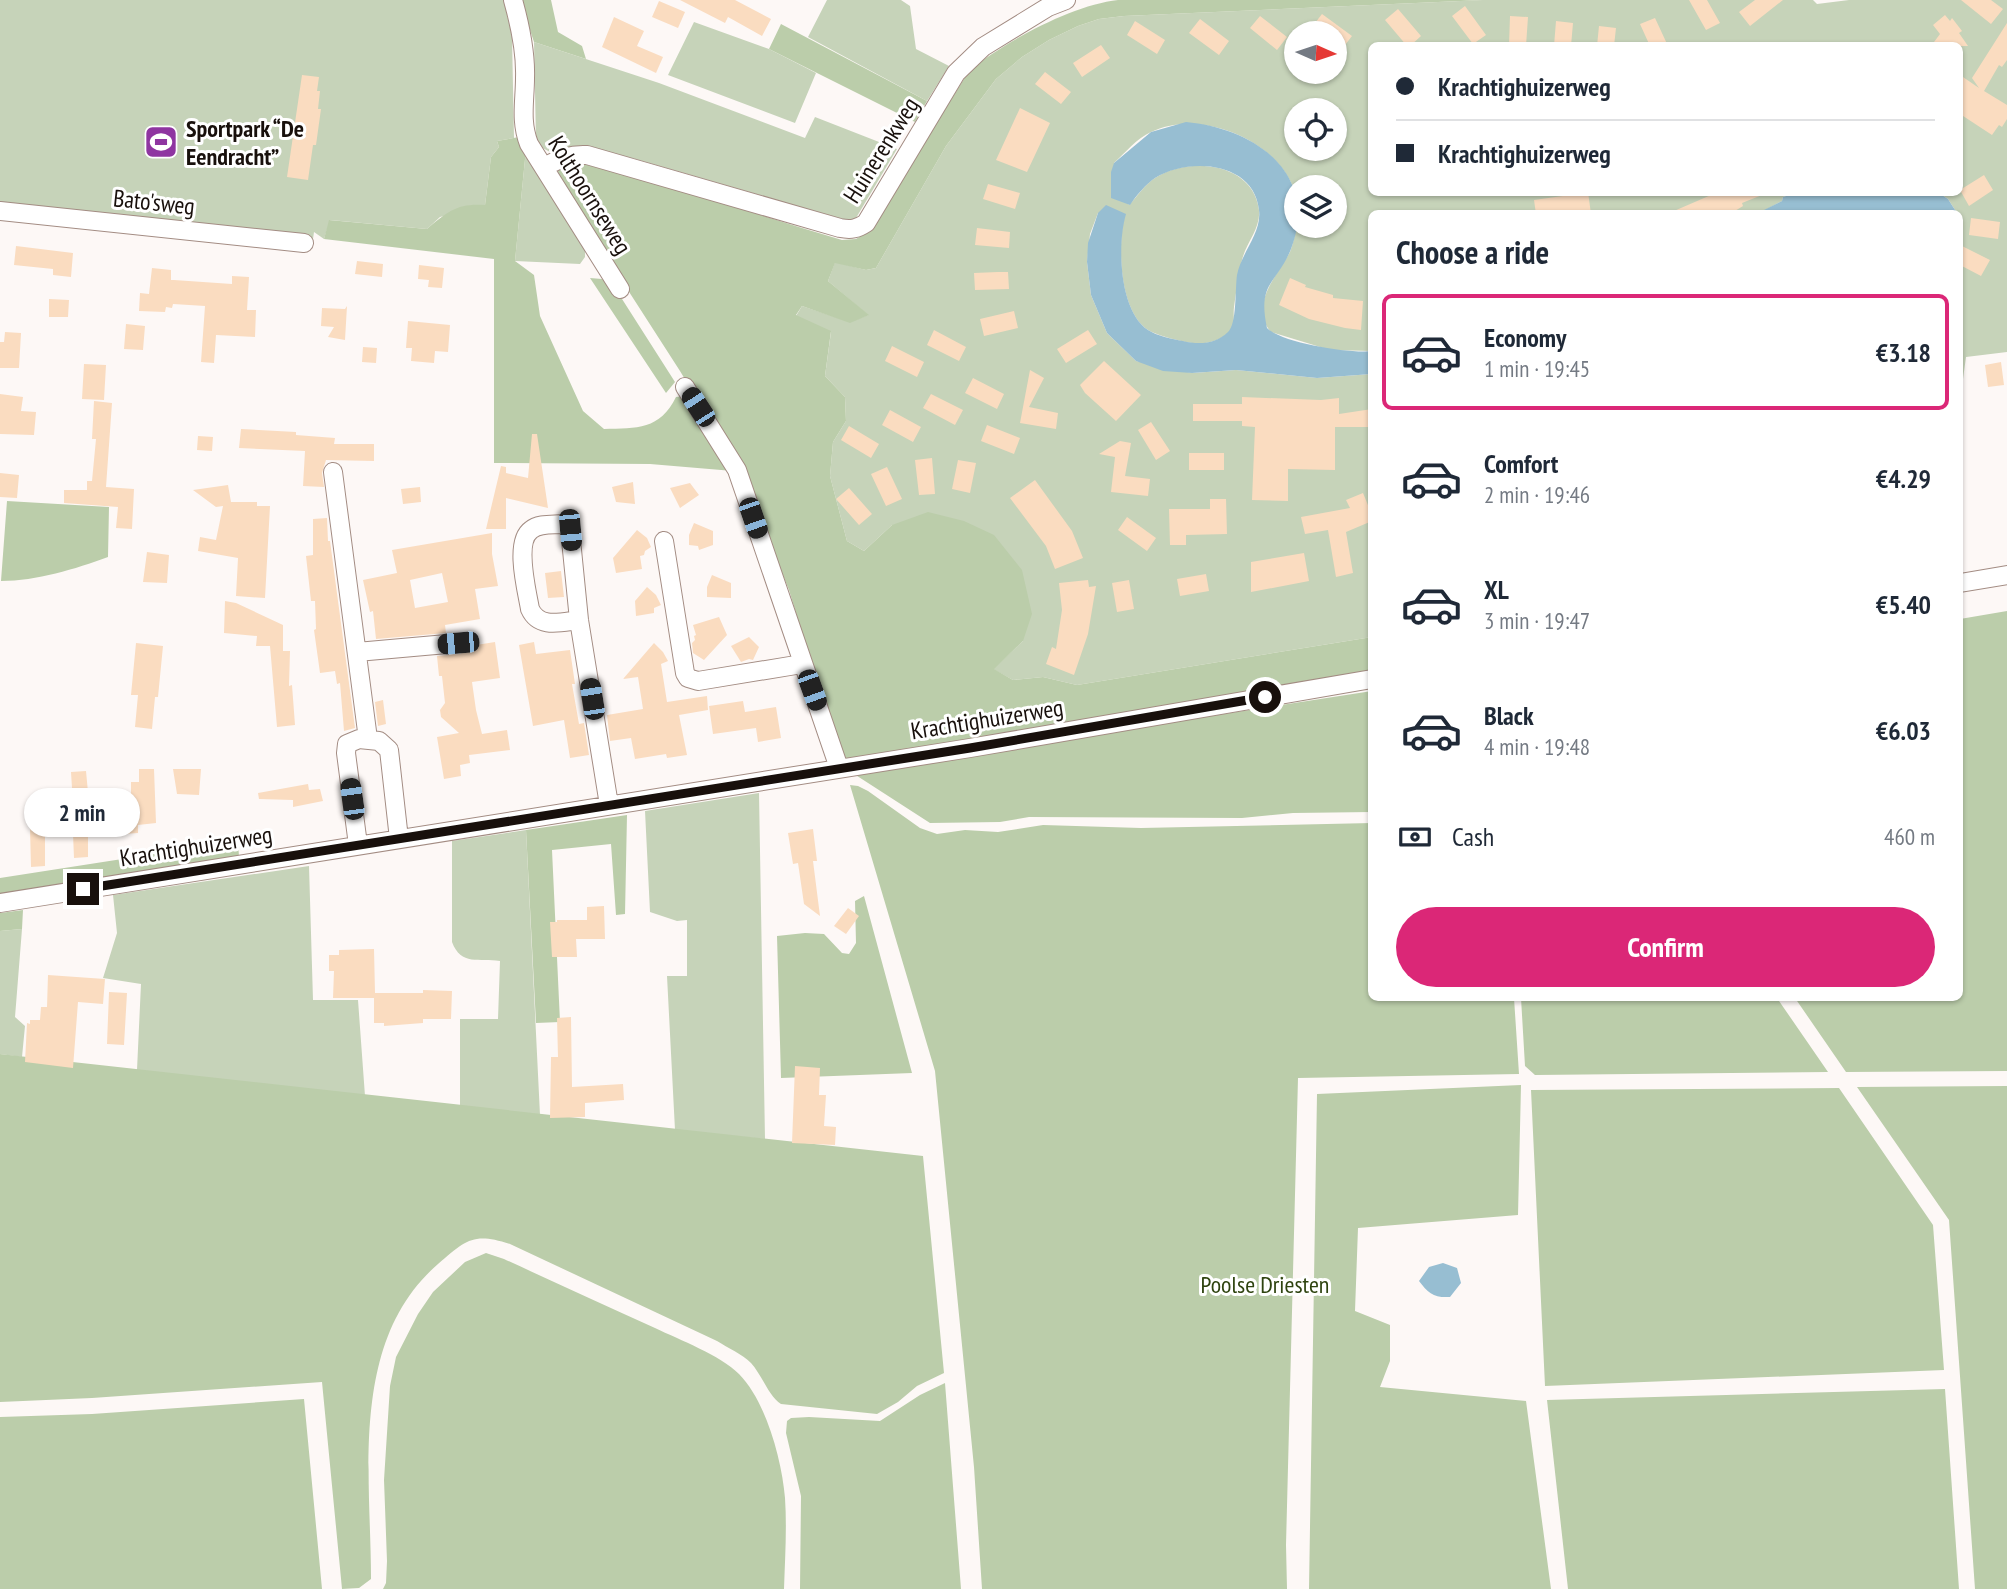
<!DOCTYPE html>
<meta charset="utf-8">
<style>
body{margin:0;font-family:"PT Sans Narrow",sans-serif;background:#f6f6f7;color:#1f2937;height:100vh;display:flex;flex-direction:column;font-size:26px;white-space:nowrap}
*{box-sizing:border-box;margin:0}
p{font-size:23px;color:#747a83}
.icon{flex:none;width:38px;height:38px;fill:none;stroke:currentColor;stroke-width:2;stroke-linecap:round;stroke-linejoin:round}
.map{position:relative;flex:1;overflow:hidden}
.details{position:absolute;left:1368px;top:210px;width:595px;height:791px;display:flex;flex-direction:column;background:#fff;border-radius:10px;box-shadow:0 2px 5px #0004}
.details>*{flex:none}
.hud{position:absolute;left:1368px;top:42px;width:595px;height:154px;border-radius:10px;box-shadow:0 2px 5px #0004;display:grid;align-content:center;height:154px;padding:0 28px;background:#fff}
.needle{width:46px;rotate:93deg}
.tools{position:absolute;left:1284px;top:21px;display:grid;gap:14px}
.tools a{display:grid;place-items:center;width:63px;height:63px;border-radius:50%;background:#fff;box-shadow:0 2px 5px #0004;font-size:35px}
.end{position:absolute;width:32px;height:32px;margin:-16px;border:9px solid #18100c;background:#fff;box-shadow:0 0 0 4px #fff}
.from{border-radius:50%}
.bubble{position:absolute;height:49px;border-radius:24px;background:#fff;box-shadow:0 2px 5px #0004;font-size:23px;font-weight:700;line-height:49px;text-align:center}
.car{position:absolute;width:21px;height:42px;margin:-21px -10px;border-radius:9px;box-shadow:0 0 5px 2px #0007;background:linear-gradient(#222 24%,#8ab4d8 0 40%,#222 0 76%,#8ab4d8 0 86%,#222 0)}
.hud b{display:flex;align-items:center;gap:24px;height:66px;font-size:26px}
.hud b+b{border-top:2px solid #e0e1e3}
.hud i{width:18px;height:18px;background:#1f2937}
ul{padding:0;list-style:none}
li{display:flex;align-items:center;gap:21px;height:116px;margin:0 14px 10px;padding:0 14px;border:4px solid transparent;border-radius:10px}
li div{flex:1}
li b{display:block;font-size:26px}
li em{font-style:normal;font-weight:700}
li.on{border-color:#db2777}
li>.icon{width:63px;height:63px;stroke-width:1.5}
h2{padding:0 28px;font-size:32px;line-height:84px}
.pay{display:flex;align-items:center;gap:18px;height:77px;padding:0 28px;font-size:26px}
.pay p{margin-inline-start:auto}
.cta{display:flex;gap:14px;margin-top:auto;padding:14px 28px}
.cta a{flex:1;height:80px;border-radius:42px;background:#db2777;color:#fff;font-size:28px;font-weight:700;line-height:80px;text-align:center}
.map>svg:first-child{display:block}
.green{fill:#c6d3b9;fill-rule:evenodd}
.forest{fill:#bbcdaa}
.water{fill:#97bed2}
.building{fill:#fadcc0;fill-rule:evenodd}
.lines{fill:none;stroke-linecap:round;stroke-linejoin:round}
.minor-casing{stroke:#a38c83;stroke-width:20}
.minor{stroke:#fff;stroke-width:18}
.route{stroke:#18100c;stroke-width:9}
.labels{text-anchor:middle;dominant-baseline:central;stroke-width:6;stroke-linejoin:round;paint-order:stroke}
.poi-label{font-size:24px;font-weight:bold;fill:#18100c;stroke:#fff;text-anchor:start}
.street-label{font-size:24px;fill:#18100c;stroke:#fff}
.park-label{font-size:24px;fill:#2e430f;stroke:#fff}
</style>
<div class="map">
<svg width="2007" height="1589" viewBox="0 0 2007 1589">
<rect width="100%" height="100%" fill="#fdf8f6"/>
<path class="green" d="M0 0H504L512 37 514 138 497 141 499 147 491 157 485 205 440 217 427 229 330 220 324 239 314 232 313 239 0 205Z
M827 0H901L910 6 916 49 949 66 927 101 808 37Z
M1483 0H1813L1817 4 1849 0H2007V352L1966 357 1960 401V214L1957 213 1948 199 1939 193 1960 192V46H1372V192L1795 193 1783 197 1782 201 1758 214H1372V351L1330 350 1271 332C1248 306 1278 274 1290 252 1293 244 1295 234 1297 225L1335 226V187H1297V201C1287 143 1202 107 1151 132 1137 138 1125 153 1114 163L1129 205C1137 197 1145 184 1155 178 1188 156 1253 162 1259 210 1261 228 1246 243 1242 260 1239 275 1236 291 1234 307 1233 314 1235 322 1232 328 1227 337 1214 342 1205 343 1194 345 1183 341 1173 339 1165 337 1155 334 1148 330 1119 311 1117 245 1125 214L1098 213 1090 234 1087 262 1091 295 1107 333 1136 361 1192 373 1236 370 1317 378 1372 374V637L1077 685 1043 677 1013 680 993 669 1023 641 892 525 864 551 847 541 830 476 833 442 846 421 845 397 825 376 831 332 796 316 802 306 850 322 868 315 828 281 835 262 866 270 876 268 946 146 996 79 1022 57 1049 40 1078 26 1099 19 1124 16ZM1297 33H1335V72H1297ZM1297 110H1335V149H1297Z
M694 22 769 49 816 73 795 123 668 75Z
M534 42 659 83 805 138 815 117 897 149 856 218 849 221 632 158 550 152 539 146 536 141Z
M526 149 585 244V257L580 264 515 261Z
M759 793 765 1139 675 1130 667 976H687V920L677 921 650 912 645 811Z
M526 830 540 1115 460 1106V1019H498L500 961C479 958 461 966 452 942V841Z
M309 866 313 1000H358L365 1096 137 1070 141 984 103 978 117 933 113 895Z
M22 929 15 1017 25 1026 22 1057 0 1054V931Z"/>
<path class="forest" d="M520 0H551L558 32 582 46 586 59 534 42Z
M1118 0H1483L1124 16 1099 19 1078 26 1049 40 1022 57 996 79 946 146 876 268 866 270 835 263 828 281 869 315 850 323 802 306 796 315 831 331 825 376 845 397 846 421 833 442 830 476 847 541 864 551 892 525 928 512 964 521 994 535 1022 570 1032 614 1023 641 994 669 1013 680 1043 677 1077 685 1372 637V671L841 761 789 590 741 472 680 371 559 183 558 171 560 165C586 157 663 186 692 194 742 209 792 225 842 240L856 239 869 231 969 71C1004 42 1072 5 1118 0Z
M781 24 927 101 915 122 769 49Z
M519 137 526 149 515 261 534 275 540 316 583 411 604 429C637 428 660 430 676 397L684 396 733 471 650 464 494 463V259L324 239 329 220 427 229C448 211 458 203 485 205L491 157 499 147 497 141Z
M590 278 602 279 615 288 675 382 666 393Z
M7 501 109 507 108 557C75 569 37 581 1 581Z
M2007 611V1071L1846 1072 1795 998H1960V619Z
M1372 691V812L1293 813 1242 818 1029 817 1000 822 930 823 851 772Z
M850 785 858 786 868 791 920 828 937 834 965 830 998 832 1043 825 1141 828 1372 823V998H1514L1519 1074 1298 1078 1286 1545 1287 1589H982L974 1467 935 1071Z
M627 815 625 914 616 915 611 844 552 850 560 1022 536 1023 526 830Z
M238 841 239 857 0 897V878Z
M864 896 912 1073 781 1078 777 936 805 933 824 934 842 953 849 954 856 943 855 901Z
M23 910 22 929 0 931V913Z
M1521 998H1777L1828 1072 1535 1075 1525 1066Z
M0 1054 923 1156 944 1373 917 1386 898 1402 877 1414 781 1404C769 1397 762 1375 751 1363 742 1354 728 1348 717 1341L510 1244C473 1232 466 1240 438 1264 349 1341 371 1475 371 1579L359 1588 342 1589 322 1382 92 1398 0 1402Z
M1521 1085 1518 1215 1358 1228 1355 1311 1390 1325V1361L1380 1387 1526 1401 1551 1589H1309L1317 1094Z
M2007 1086V1589H1975L1949 1220 1857 1087Z
M1839 1088 1933 1225 1944 1370 1545 1386 1531 1090Z
M486 1253 504 1259C554 1282 604 1305 655 1328 680 1340 720 1355 739 1374 766 1401 782 1461 785 1498 787 1528 785 1559 784 1589H383L386 1583 387 1561 384 1480 390 1386 396 1357 418 1314 433 1292 465 1262Z
M945 1383 961 1589H800L801 1496 786 1433 787 1421 791 1418 809 1417 880 1421 920 1395Z
M1945 1389 1959 1589H1568L1547 1400Z
M304 1399 322 1589H0V1417L92 1414Z"/>
<path class="water" d="M1186 122C1253 128 1320 172 1291 249 1277 284 1257 282 1267 328 1282 343 1351 354 1372 351V374L1317 378 1236 370 1192 373 1163 371 1136 361 1107 333 1091 295 1087 262 1088 243 1098 213 1106 205 1126 214C1117 244 1119 311 1148 330 1157 336 1172 339 1183 341 1199 345 1216 344 1228 332 1237 324 1235 289 1237 275 1241 253 1262 233 1259 210 1254 161 1188 157 1155 178 1146 184 1136 196 1130 205L1111 198V172L1114 163 1151 132Z
M1795 193H1939L1948 199 1957 213 1892 214 1868 210 1825 214 1758 213 1782 201 1783 197Z
M1443 1263 1457 1268 1461 1283 1450 1297C1434 1298 1428 1293 1419 1281L1429 1267Z"/>
<path class="building" d="M680 0H735L771 19 762 36 728 17 725 23Z
M1689 0H1707L1720 23 1706 30Z
M1755 0H1783L1750 26 1739 12Z
M1961 0H1991L2003 9 1991 24Z
M659 1 685 12 678 28 652 17Z
M1465 6 1486 35 1473 44 1452 16Z
M1398 9 1421 36 1410 46H1407L1385 20Z
M1322 14 1352 36 1335 58V33H1320L1312 27Z
M1945 15 1950 21 1952 18 1962 31 1959 33 1968 46H1948L1946 42 1941 46H1931L1940 34 1933 25Z
M1260 16 1287 37 1277 50 1250 28Z
M1510 16 1528 17 1526 46H1509Z
M614 17 644 31 637 46 663 57 656 73 602 47Z
M1655 18 1668 46H1650L1640 24Z
M1200 19 1229 41 1219 55 1189 33Z
M1135 21 1165 40 1157 54 1127 35Z
M1556 21 1573 23 1571 46H1554Z
M2007 23V60L2002 67 1999 65 1984 91 2007 105V119L2002 127 1999 125 1992 135 1960 114V75L1979 88 1972 78Z
M1599 26 1616 28 1614 46H1597Z
M1101 45 1110 58 1082 77 1073 63Z
M1045 72 1071 92 1061 104 1035 84Z
M302 75 319 77 317 91H320L318 109H321L316 145H313L308 180 287 177Z
M1020 108 1050 123 1027 172 996 160Z
M1984 175 1993 190 1969 206 1960 190Z
M988 184 1020 193 1015 209 983 199Z
M1570 192H1588L1591 214H1536L1534 200 1570 195Z
M1718 192 1767 193 1742 203 1743 206 1730 214H1667Z
M1971 218 2000 222 1998 239 1969 235Z
M977 228 1010 232 1009 248 975 245Z
M1960 245 1990 260 1981 276 1960 265Z
M16 246 73 253 71 277 53 275V269L14 265Z
M357 261 383 264 382 277 355 274Z
M419 265 444 268 442 288 428 287 429 280 418 279Z
M152 268 171 270V280H174L232 284V276L249 277 247 310H256L255 337 216 335 214 363 201 362 205 306 173 304 172 308 166 307 165 312 139 311 140 293 149 294Z
M998 272H1008L1009 289 975 290 974 273Z
M1290 278 1306 285 1305 287 1333 295V298L1363 301 1361 330 1345 328 1309 319 1279 305Z
M49 299 69 300 68 317H49Z
M347 306 345 340 328 337 334 327 321 326 322 308 345 309Z
M1014 311 1018 328 984 336 980 319Z
M408 321 450 325 448 352 435 351 434 363 411 361 412 348H406Z
M126 324 145 326 143 350 124 349Z
M934 330 966 347 959 361 927 345Z
M1088 330 1097 344 1066 363 1057 349Z
M5 332 21 333 19 368H0V342H4Z
M892 346 924 362 917 377 885 361Z
M363 347 377 348 376 363 362 362Z
M1104 361 1141 395 1116 421 1085 393 1080 385Z
M2001 362 2004 385 1988 387 1985 365Z
M84 364 106 365 104 400 82 399Z
M1030 370 1044 378 1029 407 1058 413 1056 429 1020 423Z
M973 378 1004 394 997 409 965 393Z
M0 394 23 397 21 411 36 412 34 435 0 434Z
M931 394 963 410 955 425 923 408Z
M1242 397 1321 400 1339 398V414L1372 409V427H1335V470L1288 469V501L1252 500 1255 427 1242 426V421H1193V404H1242Z
M94 401 112 403 106 487 134 489 132 529 116 528 118 507 64 503V490H87V481H92L96 439H92Z
M890 410 921 427 913 442 882 425Z
M1151 422 1170 451 1156 460 1138 430Z
M987 425 1020 438 1014 454 981 441Z
M849 426 879 444 871 458 841 440Z
M241 429 296 432V435L335 438 334 444H374V461L326 460 322 473 324 487 303 486 305 451 239 448Z
M532 434H537L548 508 506 498V529H486L501 466 506 467V473L528 478Z
M198 436 213 437 212 451 197 450Z
M1120 441 1131 443 1125 476 1150 479 1148 496 1111 492 1115 457 1099 454Z
M1189 453H1224V470H1189Z
M932 458 935 494 919 495 915 460Z
M958 460 976 463 970 493 952 489Z
M887 467 902 499 886 506 871 474Z
M0 473 19 475 17 498 0 497Z
M1035 480 1072 531 1083 558 1055 569 1046 546 1010 498Z
M633 482 635 504 616 502 612 487Z
M690 483 699 495 680 508 670 488Z
M228 485 231 502H257V506H270L265 598 236 596 238 558 198 551 200 537 216 540 223 506 216 507 193 490Z
M420 487 421 502 403 504 401 489Z
M849 488 872 514 859 525 836 499Z
M1363 493 1372 515V521L1346 532 1353 573 1336 577 1328 530 1305 534 1301 517 1350 508 1346 500Z
M1210 499H1226L1227 534 1186 535V545H1170L1169 509H1210Z
M1127 517 1156 538 1147 551 1118 530Z
M327 518 328 541H330L355 728 344 731 340 683 337 684 335 671 320 673 314 630 316 629 315 601H311L306 556 313 555V519Z
M694 523 713 531V545L699 550 698 546 689 545V535Z
M637 530 647 538 651 547 645 551 644 555 640 556 642 569 616 573 613 558Z
M492 533V554L498 586 475 589 480 619 445 625 446 633 376 639 373 611 370 612 363 580 397 573 392 550ZM442 573 448 602 415 608 410 580Z
M147 552 169 555 167 583 143 582Z
M1304 553 1309 581 1251 592V562Z
M561 571 564 597 548 598 545 573Z
M1206 574 1209 591 1180 596 1177 579Z
M712 575 731 583V598L707 597V587Z
M1088 580 1089 587 1096 586 1088 634 1074 675 1046 664 1052 647 1056 649 1062 610 1059 583Z
M1129 580 1134 609 1117 612 1112 583Z
M647 587 656 595 661 605 654 608V613L636 616 635 601Z
M225 601 236 603 283 625V651H290L289 686 292 685 295 725 277 727 270 646H256L257 636 224 633Z
M719 617 727 635 704 660 693 653 692 643 695 640 694 636 696 635 693 625Z
M749 637 759 647 753 660 749 659 741 662 731 646Z
M495 642 500 678 472 682 476 710 482 734 507 730 510 750 469 755 470 763 460 765 461 776 444 779 437 737 459 733 441 717 440 710 445 703 442 676H439L437 656 460 654 467 650 474 649 476 645Z
M534 642 536 654 570 650 575 684H572L579 724 584 723 589 755 570 758 564 720 533 726 519 645Z
M136 643 163 646 158 697H155L152 729 135 727 138 695H131Z
M654 643 663 652 668 661 661 664 667 702 707 696 708 710 679 715 687 755 667 758 666 754 635 759 631 738 610 741 607 715 643 709 638 677 623 679Z
M383 700 386 724 378 726 375 702Z
M743 701 745 712 776 707 781 738 758 742 756 728 713 734 709 706Z
M139 769H154L156 823 138 825V833L124 834V819H131V782H139Z
M173 769H201L199 795 177 794Z
M86 771 89 803 73 804 71 772Z
M308 784 309 790 320 789 323 801 293 807V800L259 799 258 793Z
M30 828H45V866L31 867Z
M813 829 817 861H813L820 916 804 904 798 863 793 864 788 833Z
M73 834H88V857L74 858Z
M604 906 605 939H576L577 957H552L550 922H557V920H587V907Z
M848 908 859 916 846 934 834 926Z
M374 949 375 993H423V990L452 991 451 1019H423V1023L384 1026V1023H374V998H333L334 971H329V955H339V950Z
M48 975 105 979 103 1004 78 1002 73 1068 25 1062 27 1023 30 1024V1020H40L41 1007H47Z
M109 992 127 993 124 1045 107 1044Z
M571 1017 572 1087 623 1084 624 1100 585 1103V1117L550 1118 551 1057H558L557 1018Z
M795 1066 820 1068 819 1095H826L824 1126 836 1127 835 1145 792 1143Z"/>
<g class="lines">
<defs>
<path id="minor" d="M513 0C520 25 526 51 525 78 525 101 520 121 529 144L620 289
M544 167C559 159 570 154 587 155L840 228C851 230 857 229 866 223L956 73 983 47 1048 7 1066 0
M0 211 304 243
M685 387 737 470 839 768
M333 472 368 739
M664 541 685 673 688 678 698 681 802 664
M1960 583 2007 575
M579 620C561 622 539 629 530 609 527 591 514 542 531 530 539 523 553 525 563 524L570 530 579 620 609 805
M357 652 458 643
M358 845 346 753 347 744 359 739 379 741 389 750 399 839
M0 903 970 748 1372 679"/>
</defs>
<use href="#minor" class="minor-casing"/>
<use href="#minor" class="minor"/>
</g>
<g class="lines">
<path class="route" d="M83 889 970 748 1265 697"/>
</g>
<defs>
<symbol id="stadium-square" viewBox="-11 -11 22 22"><rect x="-9" y="-9" width="18" height="18" rx="4" fill="#8f35a1" stroke="#fff"/><path d="M0-5a6.5 5 0 1 0 0 10a6.5 5 0 1 0 0-10ZM-3.5-1.8h7v3.6h-7Z" fill="#fff"/></symbol>
</defs>
<g fill-rule="evenodd">
<use href="#stadium-square" x="142" y="123" width="38" height="38"/>
</g>
<g class="labels">
<g class="poi-label">
<text x="186" y="128">Sportpark “De<tspan x="186" dy="28">Eendracht”</tspan></text>
</g>
<g class="street-label">
<text transform="translate(881 150) rotate(-58)">Huinerenkweg</text>
<text transform="translate(590 195) rotate(58)">Kolthoornseweg</text>
<text transform="translate(154 202) rotate(6)">Bato'sweg</text>
<text transform="translate(987 719) rotate(-9)">Krachtighuizerweg</text>
<text transform="translate(196 846) rotate(-9)">Krachtighuizerweg</text>
</g>
<g class="park-label">
<text x="1265" y="1284">Poolse Driesten</text>
</g>
</g>
</svg>
<div class="tools">
<a><svg class="needle" viewBox="-14 -14 28 28"><path d="M0-13l5 13h-10z" fill="#e53935"/><path d="M0 13l5-13h-10z" fill="#747a83"/></svg></a>
<a><svg class="icon" aria-label="locate" viewBox="0 0 24 24"><circle cx="12" cy="12" r="6"/><path d="M12 2v4M12 18v4M2 12h4M18 12h4"/></svg></a>
<a><svg class="icon" aria-label="layers" viewBox="0 0 24 24"><path d="M12 4l9 5-9 5-9-5zM3 14l9 5 9-5"/></svg></a>
</div>
<i class="end from" style="left:1265px;top:697px"></i>
<i class="end" style="left:83px;top:889px"></i>
<div class="bubble" style="left:24px;top:788px;width:116px">2 min</div>
<i class="car" style="left:698px;top:407px;rotate:327deg"></i>
<i class="car" style="left:753px;top:518px;rotate:161deg"></i>
<i class="car" style="left:570px;top:530px;rotate:175deg"></i>
<i class="car" style="left:458px;top:643px;rotate:265deg"></i>
<i class="car" style="left:812px;top:690px;rotate:160deg"></i>
<i class="car" style="left:592px;top:699px;rotate:351deg"></i>
<i class="car" style="left:352px;top:799px;rotate:352deg"></i>
<div class="hud">
<b><i class="from"></i>Krachtighuizerweg</b>
<b><i></i>Krachtighuizerweg</b>
</div>
<section class="details">
<h2>Choose a ride</h2>
<ul>
<li class="on"><svg class="icon" aria-label="car" viewBox="0 0 24 24"><path d="M5 17H2v-5l4-1 3-4h7l3 4 3 1v5h-3M9 17h6M6 11h13"/><circle cx="7" cy="17" r="2"/><circle cx="17" cy="17" r="2"/></svg><div><b>Economy</b><p>1 min · 19:45</p></div><em>€3.18</em></li>
<li><svg class="icon" aria-label="car" viewBox="0 0 24 24"><path d="M5 17H2v-5l4-1 3-4h7l3 4 3 1v5h-3M9 17h6M6 11h13"/><circle cx="7" cy="17" r="2"/><circle cx="17" cy="17" r="2"/></svg><div><b>Comfort</b><p>2 min · 19:46</p></div><em>€4.29</em></li>
<li><svg class="icon" aria-label="car" viewBox="0 0 24 24"><path d="M5 17H2v-5l4-1 3-4h7l3 4 3 1v5h-3M9 17h6M6 11h13"/><circle cx="7" cy="17" r="2"/><circle cx="17" cy="17" r="2"/></svg><div><b>XL</b><p>3 min · 19:47</p></div><em>€5.40</em></li>
<li><svg class="icon" aria-label="car" viewBox="0 0 24 24"><path d="M5 17H2v-5l4-1 3-4h7l3 4 3 1v5h-3M9 17h6M6 11h13"/><circle cx="7" cy="17" r="2"/><circle cx="17" cy="17" r="2"/></svg><div><b>Black</b><p>4 min · 19:48</p></div><em>€6.03</em></li>
</ul>
<div class="pay"><svg class="icon" aria-label="cash" viewBox="0 0 24 24"><path d="M3 7h18v10H3z"/><circle cx="12" cy="12" r="2"/></svg>Cash<p>460 m</p></div>
<div class="cta"><a>Confirm</a></div>
</section>
</div>
